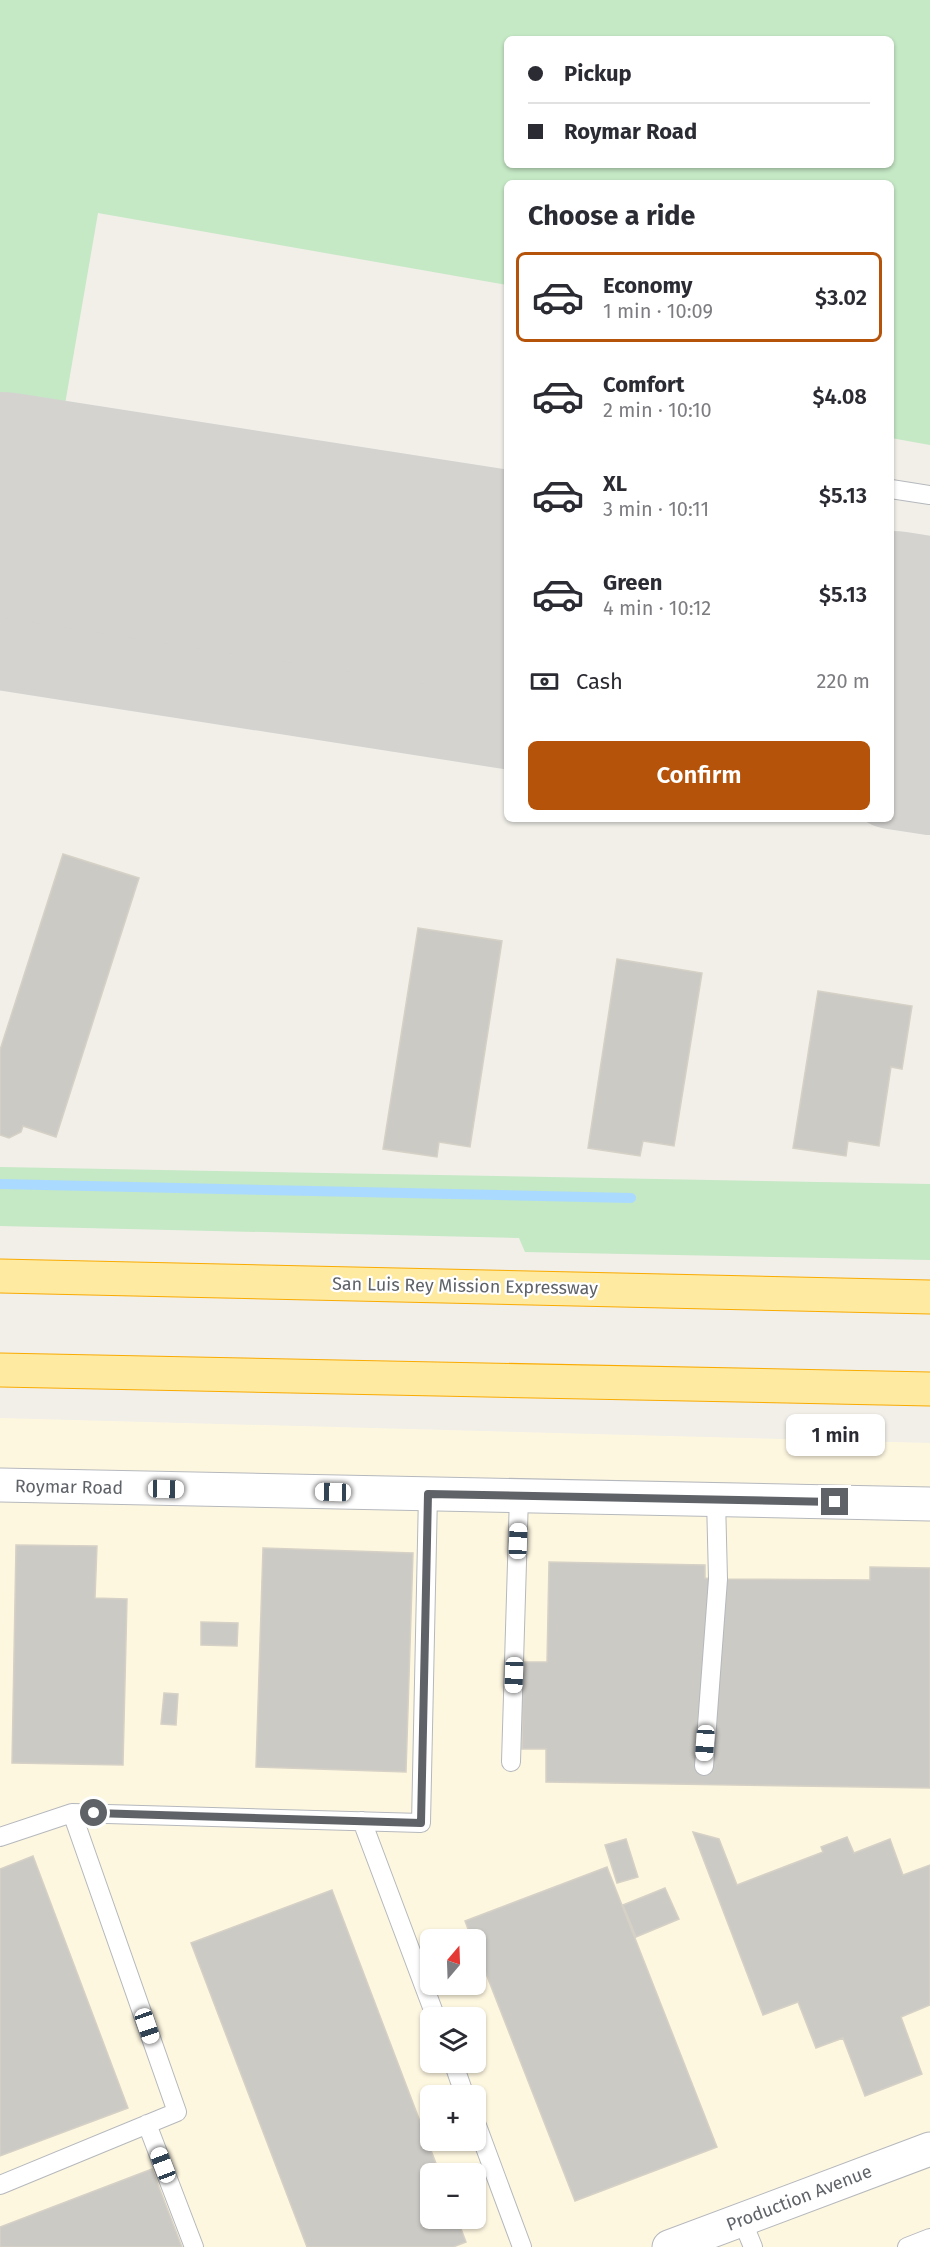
<!DOCTYPE html>
<meta charset="utf-8">
<style>
body{margin:0;font-family:"Fira Sans",sans-serif;background:#f7f7f7;color:#2b2b33;height:100vh;display:flex;flex-direction:column;font-size:22px;white-space:nowrap}
*{box-sizing:border-box;margin:0}
p{font-size:20px;color:#7c7c81}
.icon{flex:none;width:33px;height:33px;fill:none;stroke:currentColor;stroke-width:2;stroke-linecap:round;stroke-linejoin:round}
.map{position:relative;flex:1;overflow:hidden}
.side{position:absolute;left:504px;top:180px;width:390px;height:642px;display:flex;flex-direction:column;background:#fff;border-radius:9px;box-shadow:0 2px 4px #0004}
.side>*{flex:none}
.banner{position:absolute;left:504px;top:36px;width:390px;height:132px;border-radius:9px;box-shadow:0 2px 4px #0004;display:grid;align-content:center;height:132px;padding:0 24px;background:#fff}
.needle{width:39px;rotate:19deg}
.controls{position:absolute;left:420px;top:1929px;display:grid;gap:12px}
.controls a{display:grid;place-items:center;width:66px;height:66px;border-radius:9px;background:#fff;box-shadow:0 2px 4px #0004;font-size:30px}
.end{position:absolute;width:27px;height:27px;margin:-14px;border:8px solid #5f6368;background:#fff;box-shadow:0 0 0 3px #fff}
.from{border-radius:50%}
.bubble{position:absolute;height:42px;border-radius:9px;background:#fff;box-shadow:0 2px 4px #0004;font-size:20px;font-weight:600;line-height:42px;text-align:center}
.car{position:absolute;width:18px;height:36px;margin:-18px -9px;border-radius:8px;box-shadow:0 0 4px 2px #0007;background:linear-gradient(#fff 24%,#345 0 40%,#fff 0 76%,#345 0 86%,#fff 0)}
.banner b{display:flex;align-items:center;gap:21px;height:57px;font-size:22px}
.banner b+b{border-top:2px solid #e1e1e2}
.banner i{width:15px;height:15px;background:#2b2b33}
ul{padding:0;list-style:none}
li{display:flex;align-items:center;gap:18px;height:90px;margin:0 12px 9px;padding:0 12px;border:3px solid transparent;border-radius:9px}
li div{flex:1}
li b{display:block;font-size:22px}
li em{font-style:normal;font-weight:600}
li.on{border-color:#b45309}
li>.icon{width:54px;height:54px;stroke-width:1.5}
h2{padding:0 24px;font-size:27px;line-height:72px}
.pay{display:flex;align-items:center;gap:15px;height:66px;padding:0 24px;font-size:22px}
.pay p{margin-inline-start:auto}
.button{display:flex;gap:12px;margin-top:auto;padding:12px 24px}
.button a{flex:1;height:69px;border-radius:9px;background:#b45309;color:#fff;font-size:24px;font-weight:600;line-height:69px;text-align:center}
.map>svg:first-child{display:block}
.commercial{fill:#fef7e0;fill-rule:evenodd}
.green{fill:#c5e8c5;fill-rule:evenodd}
.lines{fill:none;stroke-linecap:round;stroke-linejoin:round}
.stream{stroke:#aadaff;stroke-width:10}
.taxiway{stroke:#d4d3d0;stroke-width:90}
.runway{stroke:#d4d3d0;stroke-width:224}
.building{fill:#cccac5;stroke:#d6d1c6;stroke-width:1.5}
.service-casing{stroke:#b5b8bc;stroke-width:20}
.minor-casing{stroke:#b5b8bc;stroke-width:35}
.trunk-casing{stroke:#f9ab00;stroke-width:35}
.service{stroke:#fff;stroke-width:18}
.minor{stroke:#fff;stroke-width:33}
.trunk{stroke:#feeaa1;stroke-width:33}
.route{stroke:#5f6368;stroke-width:8}
.labels{text-anchor:middle;dominant-baseline:central;stroke-width:4.5;stroke-linejoin:round;paint-order:stroke}
.street-label{font-size:18px;fill:#5f6368;stroke:#fff}
</style>
<div class="map">
<svg width="930" height="2247" viewBox="0 0 930 2247">
<rect width="100%" height="100%" fill="#f1efe8"/>
<path class="commercial" d="M0 1418 930 1443V2247H0ZM430 1940H476V1984H430ZM430 2018H476V2062H430ZM430 2096H476V2140H430ZM430 2174H476V2218H430Z"/>
<path class="green" d="M0 0H930V445L891 438V183H507V285L98 213 64 410 0 399ZM507 39H891V165H507Z
M0 1167 930 1184V1260L525 1252 519 1238 0 1226Z"/>
<g class="lines">
<path class="stream" d="M0 1184 631 1198"/>
<path class="taxiway" d="M0 645 507 724
M891 784 930 790"/>
<path class="runway" d="M0 504 507 583
M891 643 930 649"/>
</g>
<path class="building" d="M63 854 139 878 56 1137 23 1126 21 1132 9 1138 0 1135V1050Z
M418 928 502 941 470 1147 439 1142 437 1157 383 1149Z
M617 959 702 973 674 1146 643 1141 640 1156 588 1148Z
M818 991 912 1006 902 1069 891 1067 879 1146 848 1141 846 1156 793 1148Z
M16 1545 97 1546 95 1598 127 1599 123 1765 12 1763Z
M263 1548 413 1553 406 1772 256 1767Z
M549 1562 705 1565V1578L718 1579 870 1580V1567L930 1568V1788L546 1782V1749H522L523 1662H547Z
M201 1622 238 1623 237 1646 201 1645Z
M164 1693 178 1694 176 1725 161 1724Z
M693 1832 719 1839 737 1885 823 1852 821 1847 847 1837 854 1853 890 1839 903 1875 930 1865V2005L901 2017 922 2074 865 2096 843 2038 816 2048 798 2002 763 2015Z
M626 1839 638 1877 617 1883 605 1845Z
M33 1856 128 2108 0 2156V1869Z
M607 1867 717 2147 575 2201 476 1948V1940H472L465 1921Z
M665 1888 679 1919 636 1937 623 1905Z
M332 1890 440 2174H430V2218H457L466 2242 453 2247H307L191 1943Z
M152 2169 182 2247H0V2227Z"/>
<g class="lines">
<defs>
<path id="service" d="M891 489 930 495
M511 1762 519 1496
M704 1766 718 1579 716 1499
M362 1821 436 2018
M0 1837 72 1813 421 1823 428 1494
M453 2062 465 2096
M476 2123 522 2247
M147 2124 194 2247
M0 2185 177 2112 72 1813
M742 2220 753 2247
M907 2247 930 2238"/>
<path id="minor" d="M0 1485 930 1504
M669 2247 930 2149"/>
<path id="trunk" d="M0 1276 930 1297
M0 1370 930 1389"/>
</defs>
<use href="#service" class="service-casing"/>
<use href="#minor" class="minor-casing"/>
<use href="#trunk" class="trunk-casing"/>
<use href="#service" class="service"/>
<use href="#minor" class="minor"/>
<use href="#trunk" class="trunk"/>
</g>
<g class="lines">
<path class="route" d="M94 1813 421 1823 428 1494 835 1502"/>
</g>
<g class="labels">
<g class="street-label">
<text transform="translate(465 1286) rotate(1)">San Luis Rey Mission Expressway</text>
<text transform="translate(69 1487) rotate(1)">Roymar Road</text>
<text transform="translate(799 2198) rotate(-21)">Production Avenue</text>
</g>
</g>
</svg>
<div class="controls">
<a><svg class="needle" viewBox="-14 -14 28 28"><path d="M0-13l5 13h-10z" fill="#e53935"/><path d="M0 13l5-13h-10z" fill="#7c7c81"/></svg></a>
<a><svg class="icon" aria-label="layers" viewBox="0 0 24 24"><path d="M12 4l9 5-9 5-9-5zM3 14l9 5 9-5"/></svg></a>
<a>+</a>
<a>−</a>
</div>
<i class="end from" style="left:94px;top:1813px"></i>
<i class="end" style="left:835px;top:1502px"></i>
<div class="bubble" style="left:786px;top:1414px;width:99px">1 min</div>
<i class="car" style="left:166px;top:1489px;rotate:91deg"></i>
<i class="car" style="left:333px;top:1492px;rotate:271deg"></i>
<i class="car" style="left:518px;top:1541px;rotate:2deg"></i>
<i class="car" style="left:514px;top:1675px;rotate:182deg"></i>
<i class="car" style="left:705px;top:1743px;rotate:184deg"></i>
<i class="car" style="left:147px;top:2026px;rotate:161deg"></i>
<i class="car" style="left:163px;top:2165px;rotate:339deg"></i>
<div class="banner">
<b><i class="from"></i>Pickup</b>
<b><i></i>Roymar Road</b>
</div>
<section class="side">
<h2>Choose a ride</h2>
<ul>
<li class="on"><svg class="icon" aria-label="car" viewBox="0 0 24 24"><path d="M5 17H2v-5l4-1 3-4h7l3 4 3 1v5h-3M9 17h6M6 11h13"/><circle cx="7" cy="17" r="2"/><circle cx="17" cy="17" r="2"/></svg><div><b>Economy</b><p>1 min · 10:09</p></div><em>$3.02</em></li>
<li><svg class="icon" aria-label="car" viewBox="0 0 24 24"><path d="M5 17H2v-5l4-1 3-4h7l3 4 3 1v5h-3M9 17h6M6 11h13"/><circle cx="7" cy="17" r="2"/><circle cx="17" cy="17" r="2"/></svg><div><b>Comfort</b><p>2 min · 10:10</p></div><em>$4.08</em></li>
<li><svg class="icon" aria-label="car" viewBox="0 0 24 24"><path d="M5 17H2v-5l4-1 3-4h7l3 4 3 1v5h-3M9 17h6M6 11h13"/><circle cx="7" cy="17" r="2"/><circle cx="17" cy="17" r="2"/></svg><div><b>XL</b><p>3 min · 10:11</p></div><em>$5.13</em></li>
<li><svg class="icon" aria-label="car" viewBox="0 0 24 24"><path d="M5 17H2v-5l4-1 3-4h7l3 4 3 1v5h-3M9 17h6M6 11h13"/><circle cx="7" cy="17" r="2"/><circle cx="17" cy="17" r="2"/></svg><div><b>Green</b><p>4 min · 10:12</p></div><em>$5.13</em></li>
</ul>
<div class="pay"><svg class="icon" aria-label="cash" viewBox="0 0 24 24"><path d="M3 7h18v10H3z"/><circle cx="12" cy="12" r="2"/></svg>Cash<p>220 m</p></div>
<div class="button"><a>Confirm</a></div>
</section>
</div>
